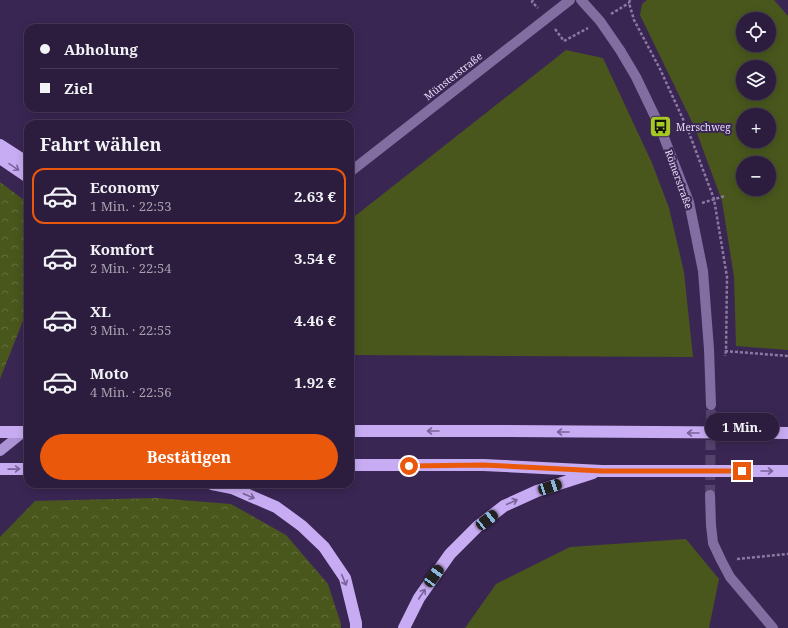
<!DOCTYPE html>
<html lang="de">
<meta charset="utf-8">
<style>
body{margin:0;font-family:"Noto Serif",serif;background:#342545;color:#f1f3f6;height:100vh;display:flex;flex-direction:column;font-size:15px;white-space:nowrap}
*{box-sizing:border-box;margin:0}
p{font-size:13px;color:#a6a1b0}
.icon{flex:none;width:22px;height:22px;fill:none;stroke:currentColor;stroke-width:2;stroke-linecap:round;stroke-linejoin:round}
.map{position:relative;flex:1;overflow:hidden}
.panel{position:absolute;left:24px;top:120px;width:330px;height:368px;display:flex;flex-direction:column;background:#2c1c3e;border-radius:12px;box-shadow:0 2px 10px #0003,0 0 0 1px #483a58}
.panel>*{flex:none}
.guide{position:absolute;left:24px;top:24px;width:330px;height:88px;border-radius:12px;box-shadow:0 2px 10px #0003,0 0 0 1px #483a58;display:grid;align-content:center;height:88px;padding:0 16px;background:#2c1c3e}
.controls{position:absolute;left:736px;top:12px;display:grid;gap:8px}
.controls a{display:grid;place-items:center;width:40px;height:40px;border-radius:50%;background:#2c1c3e;box-shadow:0 2px 10px #0003,0 0 0 1px #483a58;font-size:20px}
.end{position:absolute;width:18px;height:18px;margin:-9px;border:5px solid #ea580c;background:#fff;box-shadow:0 0 0 2px #fff}
.from{border-radius:50%}
.bubble{position:absolute;height:28px;border-radius:14px;background:#2c1c3e;box-shadow:0 2px 10px #0003,0 0 0 1px #483a58;font-size:13px;font-weight:700;line-height:28px;text-align:center}
.car{position:absolute;width:12px;height:24px;margin:-12px -6px;border-radius:5px;box-shadow:0 0 3px 1px #0007;background:linear-gradient(#222 24%,#8ab4d8 0 40%,#222 0 76%,#8ab4d8 0 86%,#222 0)}
.guide b{display:flex;align-items:center;gap:14px;height:38px;font-size:15px}
.guide b+b{border-top:1px solid #483a58}
.guide i{width:10px;height:10px;background:#f1f3f6}
ul{padding:0;list-style:none}
li{display:flex;align-items:center;gap:12px;height:56px;margin:0 8px 6px;padding:0 8px;border:2px solid transparent;border-radius:12px}
li div{flex:1}
li b{display:block;font-size:15px}
li em{font-style:normal;font-weight:700}
li.on{border-color:#ea580c}
li>.icon{width:36px;height:36px;stroke-width:1.5}
h2{padding:0 16px;font-size:18px;line-height:48px}
.primary-button{display:flex;gap:8px;margin-top:auto;padding:8px 16px}
.primary-button a{flex:1;height:46px;border-radius:24px;background:#ea580c;color:#fff;font-size:16px;font-weight:700;line-height:46px;text-align:center}
.map>svg:first-child{display:block}
.green{fill:#49571d;fill-rule:evenodd}
.forest{fill:url(#forest-crowns)}
.lines{fill:none;stroke-linecap:round;stroke-linejoin:round}
.street-tunnel{stroke:#54416c;stroke-width:10;stroke-dasharray:10 5;stroke-linecap:butt}
.path{stroke:#8a7aa0;stroke-width:2.5;stroke-dasharray:3 2;stroke-linecap:butt}
.street{stroke:#836ea2;stroke-width:10}
.secondary{stroke:#836ea2;stroke-width:10}
.primary{stroke:#ac93d3;stroke-width:10}
.highway{stroke:#c8acf3;stroke-width:12}
.oneway{stroke:#7a629b}
.route{stroke:#ea580c;stroke-width:5}
.labels{text-anchor:middle;dominant-baseline:central;stroke-width:4;stroke-linejoin:round;paint-order:stroke}
.street-label{font-size:10px;fill:#e6dbf8;stroke:#3a2653}
.poi-label{font-size:10px;fill:#e6dbf8;stroke:#3a2653;text-anchor:start}
</style>
<div class="map">
<svg width="788" height="628" viewBox="0 0 788 628">
<defs>
<pattern id="forest-crowns" width="20" height="18" patternUnits="userSpaceOnUse"><rect width="20" height="18" fill="#49571d"/><path d="M2 6a3 3 0 1 1 6 0M12 15a3 3 0 1 1 6 0" fill="none" stroke="#636f3f"/></pattern>
</defs>
<rect width="100%" height="100%" fill="#3a2653"/>
<path class="green" d="M647 0H774L788 16V350L736 346 734 277 722 201 695 128 640 15 642 4ZM743 19H769V45H743ZM743 67H769V93H743ZM743 115H769V141H743ZM743 163H769V189H743Z
M566 50 603 58 652 163 669 208 684 272 693 357 350 355V220Z
M686 539 719 579 709 628H465L496 584 570 547Z"/>
<path class="forest" d="M0 182 28 203V308L0 379Z
M156 498 231 504 286 535 328 584 341 624V628H0V537L35 501Z"/>
<g class="lines">
<path class="street-tunnel" d="M710 495 711 405"/>
<path class="path" d="M533 0 532 2 538 8
M630 0 629 3 634 20 660 69 688 130 714 199 727 277 726 351 725 356
M611 14 629 3
M555 29 564 41 588 28
M702 203 725 196
M725 351 788 356
M737 559 788 554"/>
<path class="street" d="M581 0 600 21 620 50 636 77 660 127 689 202 703 271 709 349 711 405
M710 495 711 525 713 543 721 560 730 577 773 628"/>
<path class="secondary" d="M350 172 570 0"/>
<path class="primary" d="M0 451 26 430"/>
<path class="highway" d="M0 145 28 163
M0 158 28 177
M350 431H502L788 433
M0 432H28
M350 465H483L602 471H788
M0 469H28
M212 484 232 488 276 507 302 526 324 547 345 578 356 623V628
M404 628 419 598 450 554 478 526 504 506 537 491 593 473"/>
</g>
<defs><path id="oneway-shaft" d="M-6 0H5M1.5-3L5.5 0L1.5 3" fill="none" stroke-width="1.6" stroke-linecap="round" stroke-linejoin="round"/></defs>
<g class="oneway">
<use href="#oneway-shaft" transform="translate(14 167) rotate(34)"/>
<use href="#oneway-shaft" transform="translate(433 431) rotate(-180)"/>
<use href="#oneway-shaft" transform="translate(563 432) rotate(-180)"/>
<use href="#oneway-shaft" transform="translate(693 433) rotate(-180)"/>
<use href="#oneway-shaft" transform="translate(14 469) rotate(-1)"/>
<use href="#oneway-shaft" transform="translate(767 471)"/>
<use href="#oneway-shaft" transform="translate(249 496) rotate(23)"/>
<use href="#oneway-shaft" transform="translate(512 502) rotate(-24)"/>
<use href="#oneway-shaft" transform="translate(344 580) rotate(67)"/>
<use href="#oneway-shaft" transform="translate(422 594) rotate(-56)"/>
</g>
<g class="lines">
<path class="route" d="M409 466 483 465 602 471H742"/>
</g>
<defs>
<symbol id="bus-square" viewBox="-11 -11 22 22"><rect x="-9" y="-9" width="18" height="18" rx="4" fill="#a5c823" stroke="#3a2653"/><path d="M-5-6H5V4H4V6H2V4H-2V6H-4V4H-5ZM-3.5-4V0h7V-4ZM-3.5 1.2v1.5H-2V1.2ZM2 1.2v1.5H3.5V1.2Z" fill="#111"/></symbol>
</defs>
<g fill-rule="evenodd">
<use href="#bus-square" x="648" y="114" width="25" height="25"/>
</g>
<g class="labels">
<g class="street-label">
<text transform="translate(453 76) rotate(-38)">Münsterstraße</text>
<text transform="translate(679 179) rotate(70)">Römerstraße</text>
</g>
<g class="poi-label">
<text x="676" y="127">Merschweg</text>
</g>
</g>
</svg>
<div class="controls">
<a><svg class="icon" aria-label="locate" viewBox="0 0 24 24"><circle cx="12" cy="12" r="6"/><path d="M12 2v4M12 18v4M2 12h4M18 12h4"/></svg></a>
<a><svg class="icon" aria-label="layers" viewBox="0 0 24 24"><path d="M12 4l9 5-9 5-9-5zM3 14l9 5 9-5"/></svg></a>
<a>+</a>
<a>−</a>
</div>
<i class="end from" style="left:409px;top:466px"></i>
<i class="end" style="left:742px;top:471px"></i>
<div class="bubble" style="left:705px;top:413px;width:74px">1 Min.</div>
<i class="car" style="left:550px;top:487px;rotate:72deg"></i>
<i class="car" style="left:487px;top:520px;rotate:52deg"></i>
<i class="car" style="left:434px;top:576px;rotate:36deg"></i>
<div class="guide">
<b><i class="from"></i>Abholung</b>
<b><i></i>Ziel</b>
</div>
<section class="panel">
<h2>Fahrt wählen</h2>
<ul>
<li class="on"><svg class="icon" aria-label="car" viewBox="0 0 24 24"><path d="M5 17H2v-5l4-1 3-4h7l3 4 3 1v5h-3M9 17h6M6 11h13"/><circle cx="7" cy="17" r="2"/><circle cx="17" cy="17" r="2"/></svg><div><b>Economy</b><p>1 Min. · 22:53</p></div><em>2.63 €</em></li>
<li><svg class="icon" aria-label="car" viewBox="0 0 24 24"><path d="M5 17H2v-5l4-1 3-4h7l3 4 3 1v5h-3M9 17h6M6 11h13"/><circle cx="7" cy="17" r="2"/><circle cx="17" cy="17" r="2"/></svg><div><b>Komfort</b><p>2 Min. · 22:54</p></div><em>3.54 €</em></li>
<li><svg class="icon" aria-label="car" viewBox="0 0 24 24"><path d="M5 17H2v-5l4-1 3-4h7l3 4 3 1v5h-3M9 17h6M6 11h13"/><circle cx="7" cy="17" r="2"/><circle cx="17" cy="17" r="2"/></svg><div><b>XL</b><p>3 Min. · 22:55</p></div><em>4.46 €</em></li>
<li><svg class="icon" aria-label="car" viewBox="0 0 24 24"><path d="M5 17H2v-5l4-1 3-4h7l3 4 3 1v5h-3M9 17h6M6 11h13"/><circle cx="7" cy="17" r="2"/><circle cx="17" cy="17" r="2"/></svg><div><b>Moto</b><p>4 Min. · 22:56</p></div><em>1.92 €</em></li>
</ul>
<div class="primary-button"><a>Bestätigen</a></div>
</section>
</div>
